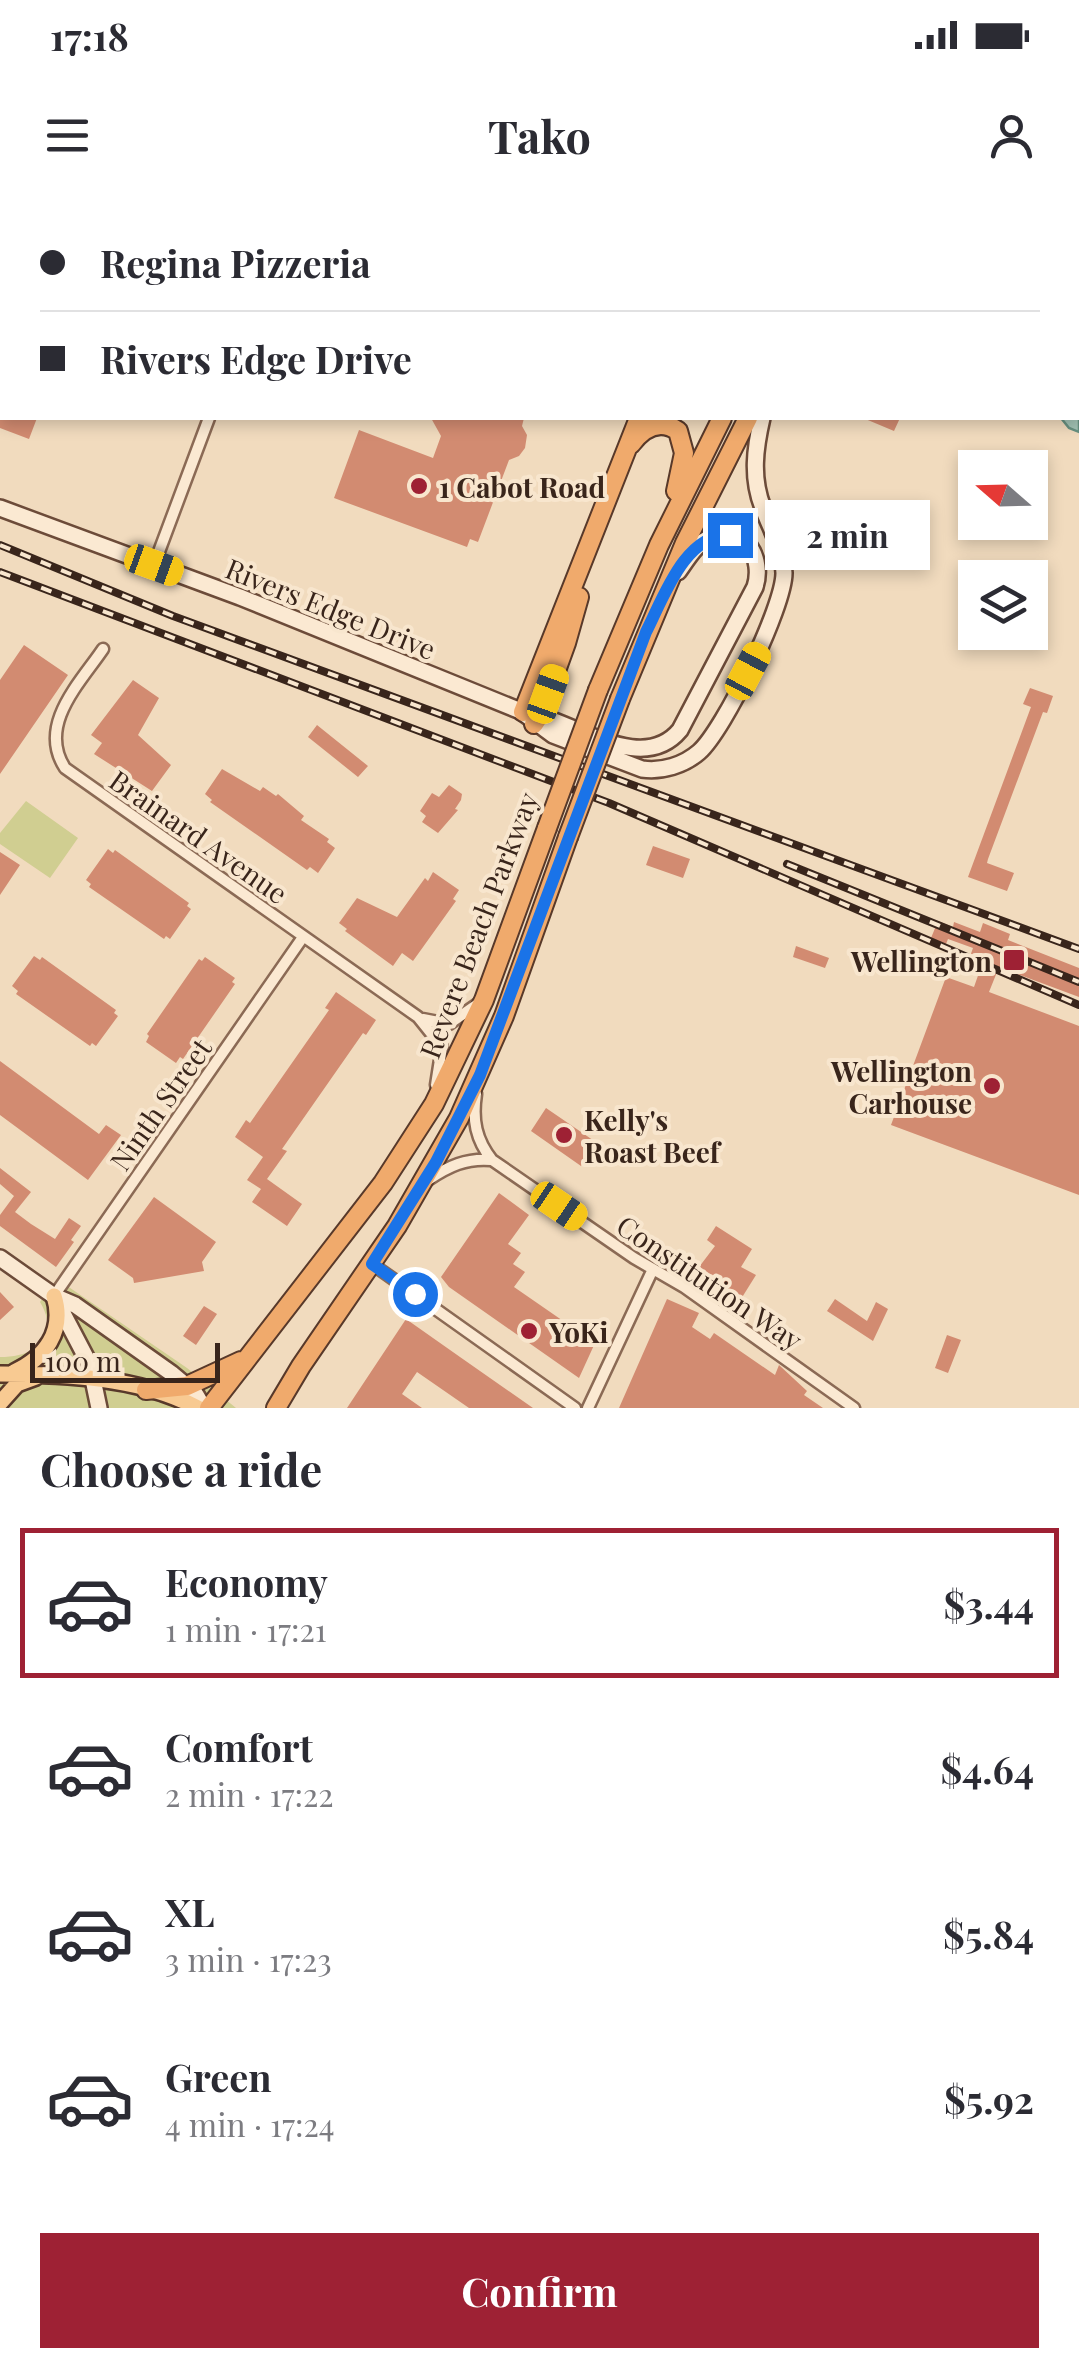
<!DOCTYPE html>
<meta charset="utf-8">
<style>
body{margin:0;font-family:"Playfair Display",serif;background:#f7f7f7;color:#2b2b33;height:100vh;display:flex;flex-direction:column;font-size:38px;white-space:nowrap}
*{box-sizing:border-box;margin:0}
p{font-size:32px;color:#7c7c81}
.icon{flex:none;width:55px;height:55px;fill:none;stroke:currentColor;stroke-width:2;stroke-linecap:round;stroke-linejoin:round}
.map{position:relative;height:1208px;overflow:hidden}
.drawer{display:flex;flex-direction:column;background:#fff;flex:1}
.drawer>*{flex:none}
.banner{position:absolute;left:0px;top:0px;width:1080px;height:220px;box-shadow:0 5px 15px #0003;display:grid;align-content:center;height:220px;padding:0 40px;background:#fff}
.needle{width:65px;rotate:290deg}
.controls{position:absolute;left:958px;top:250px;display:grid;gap:20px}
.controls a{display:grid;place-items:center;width:90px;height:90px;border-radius:0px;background:#fff;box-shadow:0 5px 15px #0003;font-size:50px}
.scale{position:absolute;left:30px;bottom:25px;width:190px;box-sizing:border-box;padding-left:10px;border:5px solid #39251b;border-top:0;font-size:28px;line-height:35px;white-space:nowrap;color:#39251b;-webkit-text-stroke:8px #f8e6ce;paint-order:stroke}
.end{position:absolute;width:45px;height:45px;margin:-22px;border:12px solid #1a73e8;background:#fff;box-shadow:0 0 0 5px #fff}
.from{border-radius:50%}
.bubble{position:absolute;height:70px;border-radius:0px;background:#fff;box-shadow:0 5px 15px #0003;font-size:32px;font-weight:700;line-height:70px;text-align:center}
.car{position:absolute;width:30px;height:60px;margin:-30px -15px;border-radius:12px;box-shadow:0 0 8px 2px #0007;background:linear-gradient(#f5c518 24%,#345 0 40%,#f5c518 0 76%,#345 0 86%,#f5c518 0)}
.banner b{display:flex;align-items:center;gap:35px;height:95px;font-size:38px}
.banner b+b{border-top:2px solid #e1e1e2}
.banner i{width:25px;height:25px;background:#2b2b33}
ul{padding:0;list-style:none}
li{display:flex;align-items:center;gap:30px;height:150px;margin:0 20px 15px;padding:0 20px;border:5px solid transparent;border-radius:0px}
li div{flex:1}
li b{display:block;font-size:38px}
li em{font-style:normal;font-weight:700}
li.active{border-color:#9e2134}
li>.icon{width:90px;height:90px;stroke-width:1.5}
h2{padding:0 40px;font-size:45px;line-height:120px}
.action{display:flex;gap:20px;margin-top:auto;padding:20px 40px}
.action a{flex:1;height:115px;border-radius:0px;background:#9e2134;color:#fff;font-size:40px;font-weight:700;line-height:115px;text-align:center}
.status{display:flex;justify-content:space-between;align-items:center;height:70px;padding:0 50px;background:#fff;direction:ltr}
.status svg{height:28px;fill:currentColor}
header{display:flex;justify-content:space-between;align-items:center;height:130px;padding:0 40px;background:#fff;font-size:45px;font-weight:700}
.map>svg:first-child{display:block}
.green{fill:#d0ce91}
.water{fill:#a2c2b4;stroke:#689181;stroke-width:2.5}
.building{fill:#d28b71}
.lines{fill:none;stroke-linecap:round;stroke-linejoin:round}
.minor-casing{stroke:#8b6a55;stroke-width:15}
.secondary-casing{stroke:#6c4b39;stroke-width:20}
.primary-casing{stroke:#58392a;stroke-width:20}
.trunk-casing{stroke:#58392a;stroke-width:22}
.minor{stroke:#fbe9d2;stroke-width:10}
.secondary{stroke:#fbe9d2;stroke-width:15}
.primary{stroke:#f8ca92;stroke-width:15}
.trunk{stroke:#f0aa6c;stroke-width:18}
.rail-casing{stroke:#39251b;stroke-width:8}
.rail{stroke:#f8e6ce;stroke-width:4;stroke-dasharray:11;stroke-linecap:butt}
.trunk-bridge-casing{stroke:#58392a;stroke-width:22;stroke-linecap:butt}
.trunk-bridge{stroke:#f0aa6c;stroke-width:18}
.route{stroke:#1a73e8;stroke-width:12}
.poi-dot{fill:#9e2134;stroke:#f8e6ce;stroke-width:4}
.labels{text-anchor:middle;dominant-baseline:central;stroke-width:8;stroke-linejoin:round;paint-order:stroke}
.poi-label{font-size:28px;font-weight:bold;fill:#39251b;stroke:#f8e6ce;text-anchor:start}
.street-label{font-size:28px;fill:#39251b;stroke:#f8e6ce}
</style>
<div class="status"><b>17:18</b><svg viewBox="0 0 49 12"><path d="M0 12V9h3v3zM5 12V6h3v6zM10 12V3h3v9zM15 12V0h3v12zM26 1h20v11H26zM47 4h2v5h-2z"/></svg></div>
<header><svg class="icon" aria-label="menu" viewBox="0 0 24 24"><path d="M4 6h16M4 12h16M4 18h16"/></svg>Tako<svg class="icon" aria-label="person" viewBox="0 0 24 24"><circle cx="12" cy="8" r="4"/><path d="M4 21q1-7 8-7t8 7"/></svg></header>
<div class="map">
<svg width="1079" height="1208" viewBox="0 0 1079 1208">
<rect width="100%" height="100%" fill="#f1dbbe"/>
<path class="green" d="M26 601 78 638 50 678 0 644V633Z
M57 1079 187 1168 236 1208H0V1157C36 1157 61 1138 40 1102Z"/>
<path class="water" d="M864 0H1079V232L1069 228 1061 218H1078V2Z"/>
<path class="building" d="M0 218H37L29 239 0 228Z
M431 218H524L522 226 527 235 525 248 519 256 509 260 478 342 470 339 467 347 334 298 359 230 433 258 441 236Z
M863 218H900L894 231Z
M24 445 68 475 0 574V480Z
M133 480 159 498 138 535 171 565 152 591 94 554 102 543 91 535Z
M1030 488 1053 496 1047 513 1043 512 988 659 987 663 1014 673 1007 691 968 677 1031 507 1023 504Z
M317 525 368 566 358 577 308 537Z
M222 569 260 591 263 587 276 596 278 594 304 616 301 620 329 639 327 642 335 648 318 673 310 667 307 670 210 602 212 600 205 594Z
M449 585 462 594 461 600 455 609 458 610 438 633 422 622 426 616 420 611 432 593 439 597Z
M653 646 690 659 683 678 646 665Z
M108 649 113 653 115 650 189 703 187 706 191 709 170 739 166 736 164 739 89 687 91 684 86 680Z
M0 652 20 665 0 695Z
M433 672 459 690 453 699 456 701 413 761 402 753 393 766 345 731 347 729 339 723 357 698 397 717 425 678 428 681Z
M938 721 953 727 954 722 980 732 983 723 1010 734 1008 740 1079 768V797L999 767 989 792 1079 826V995L891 925 946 777 974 787 981 767 968 762 973 748 948 739 946 744 931 738Z
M796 746 829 758 825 768 793 757Z
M34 756 40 760 42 757 116 810 114 813 118 816 96 846 92 843 90 846 16 794 18 791 12 786Z
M205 757 235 778 232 782 235 784 183 859 180 857 176 863 146 842 149 836 147 834 199 759 202 761Z
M336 792 376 820 366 835 363 833 282 949 287 951 267 979 302 1004 287 1026 252 1002 261 989 247 980 263 957 235 937 246 920 250 923 329 810 325 808Z
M0 861 99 934 106 925 121 935 88 980 0 915Z
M546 908 603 947 594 959 588 955 581 966 531 931Z
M0 968 31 992 15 1012 31 1024 55 1039 69 1018 81 1026 71 1040 74 1042 56 1067 0 1026V1015L14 996 0 984Z
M499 993 529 1015 508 1044 521 1053 513 1064 525 1072 514 1087 595 1143 579 1178 449 1087 441 1077Z
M154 997 216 1042 202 1062 204 1071 134 1083 133 1078 108 1060Z
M716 1026 752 1049 741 1067 756 1075 736 1107 724 1099 726 1095 693 1075 715 1046 707 1040Z
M0 1092 14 1107 0 1120Z
M667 1099 699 1113 692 1127 710 1139 714 1133 775 1175 779 1165 807 1191 804 1195 823 1208H619Z
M835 1099 867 1121 876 1102 888 1109 873 1141 827 1111Z
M204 1106 217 1114 196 1145 183 1136Z
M406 1119 460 1157 533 1208H469L417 1172 402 1194 422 1208H347Z
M947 1135 961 1140 948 1173 935 1168Z"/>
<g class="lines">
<defs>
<path id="minor" d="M154 365 209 218
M103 449C80 483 37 525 65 568L418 817 442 847 436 885
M423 819 449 824 479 803
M476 894C472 920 476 940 492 960L634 1058 684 1087 854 1208
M428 980C449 966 466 958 491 960
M372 1064 575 1208
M54 1096 303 737
M588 1208 653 1069"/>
<path id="secondary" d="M0 308 240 397 523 512C572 519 641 577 680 530L755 387C764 360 746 324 713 336 697 342 688 358 678 372
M526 515 553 535 642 569C662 572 684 565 699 552 724 530 784 407 784 373 783 349 771 330 763 308 751 278 755 248 762 218
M0 1058 54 1096 75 1105 171 1173 195 1193 204 1208
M56 1100 90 1165 99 1208"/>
<path id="primary" d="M14 1172C45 1158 65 1131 54 1096
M0 1174C64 1174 140 1177 198 1208
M0 1203 17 1184 36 1177"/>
<path id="trunk" d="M852 2 854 0
M880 2 882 0
M631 244C643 228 660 218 678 231L684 253 676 291
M598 490 659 345 722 218
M620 499 685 343 748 218
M523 512 639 218
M534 524 540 515 566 443 579 397
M146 1190 187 1186 241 1161
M209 1208 383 983 434 904 484 800 547 628
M276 1208 301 1166 397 1026 459 918 504 816 568 637"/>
</defs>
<use href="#minor" class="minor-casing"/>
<use href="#secondary" class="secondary-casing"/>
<use href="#primary" class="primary-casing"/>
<use href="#trunk" class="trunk-casing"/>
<use href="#minor" class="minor"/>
<use href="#secondary" class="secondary"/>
<use href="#primary" class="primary"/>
<use href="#trunk" class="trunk"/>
<defs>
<path id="rail" d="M0 345 173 416 1079 749
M0 372 609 603 1079 805
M787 664 1079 782"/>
</defs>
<use href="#rail" class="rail-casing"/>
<use href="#rail" class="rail"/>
<defs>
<path id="trunk-bridge" d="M547 628 598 490
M568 637 620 499"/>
</defs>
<use href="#trunk-bridge" class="trunk-bridge-casing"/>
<use href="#trunk-bridge" class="trunk-bridge"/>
</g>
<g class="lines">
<path class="route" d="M415 1094 372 1064 436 962 480 875 646 432C663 399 685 333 730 335"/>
</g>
<g class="poi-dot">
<circle cx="419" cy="286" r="10"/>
<rect x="1002" y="748" width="24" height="24" rx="5"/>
<circle cx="992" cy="886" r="10"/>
<circle cx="564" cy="935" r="10"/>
<circle cx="529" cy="1131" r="10"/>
</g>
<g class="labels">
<g class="poi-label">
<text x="439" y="286">1 Cabot Road</text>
<text x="992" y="760" text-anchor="end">Wellington</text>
<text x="972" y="870" text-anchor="end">Wellington<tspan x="972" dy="32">Carhouse</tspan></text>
<text x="584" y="919">Kelly's<tspan x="584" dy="32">Roast Beef</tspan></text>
<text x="549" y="1131">YōKi</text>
</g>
<g class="street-label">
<text transform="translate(331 408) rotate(22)">Rivers Edge Drive</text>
<text transform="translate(199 636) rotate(35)">Brainard Avenue</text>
<text transform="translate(478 725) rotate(-69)">Revere Beach Parkway</text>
<text transform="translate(160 904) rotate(-55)">Ninth Street</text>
<text transform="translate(710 1082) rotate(34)">Constitution Way</text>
</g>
</g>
</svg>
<div class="controls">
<a><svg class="needle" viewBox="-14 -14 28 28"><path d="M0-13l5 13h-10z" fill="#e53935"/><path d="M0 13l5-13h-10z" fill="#7c7c81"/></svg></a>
<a><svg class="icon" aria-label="layers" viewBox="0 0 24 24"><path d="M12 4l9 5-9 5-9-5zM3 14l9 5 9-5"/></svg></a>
</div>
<div class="scale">100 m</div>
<i class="end from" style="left:415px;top:1094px"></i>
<i class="end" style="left:730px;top:335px"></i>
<div class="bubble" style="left:765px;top:300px;width:165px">2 min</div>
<i class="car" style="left:154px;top:365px;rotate:110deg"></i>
<i class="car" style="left:748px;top:471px;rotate:28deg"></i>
<i class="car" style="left:548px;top:494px;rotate:20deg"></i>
<i class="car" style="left:559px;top:1006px;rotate:124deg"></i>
<div class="banner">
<b><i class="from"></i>Regina Pizzeria</b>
<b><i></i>Rivers Edge Drive</b>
</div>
</div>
<section class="drawer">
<h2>Choose a ride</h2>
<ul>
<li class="active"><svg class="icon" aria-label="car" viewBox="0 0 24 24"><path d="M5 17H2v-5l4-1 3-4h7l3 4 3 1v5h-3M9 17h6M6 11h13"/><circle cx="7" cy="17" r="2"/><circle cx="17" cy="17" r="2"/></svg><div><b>Economy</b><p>1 min · 17:21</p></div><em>$3.44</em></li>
<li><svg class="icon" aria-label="car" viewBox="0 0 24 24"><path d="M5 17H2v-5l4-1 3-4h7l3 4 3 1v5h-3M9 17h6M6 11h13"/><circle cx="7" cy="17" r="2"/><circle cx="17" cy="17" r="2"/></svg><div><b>Comfort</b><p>2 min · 17:22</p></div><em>$4.64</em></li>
<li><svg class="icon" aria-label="car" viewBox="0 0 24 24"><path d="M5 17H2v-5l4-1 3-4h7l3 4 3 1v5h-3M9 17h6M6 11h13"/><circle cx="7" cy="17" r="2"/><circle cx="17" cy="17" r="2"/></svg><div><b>XL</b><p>3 min · 17:23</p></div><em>$5.84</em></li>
<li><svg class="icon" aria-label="car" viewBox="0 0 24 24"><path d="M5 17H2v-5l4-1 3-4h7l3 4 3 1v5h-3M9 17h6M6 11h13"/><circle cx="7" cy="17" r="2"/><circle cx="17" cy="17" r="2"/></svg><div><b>Green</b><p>4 min · 17:24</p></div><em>$5.92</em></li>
</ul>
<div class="action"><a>Confirm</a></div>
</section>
